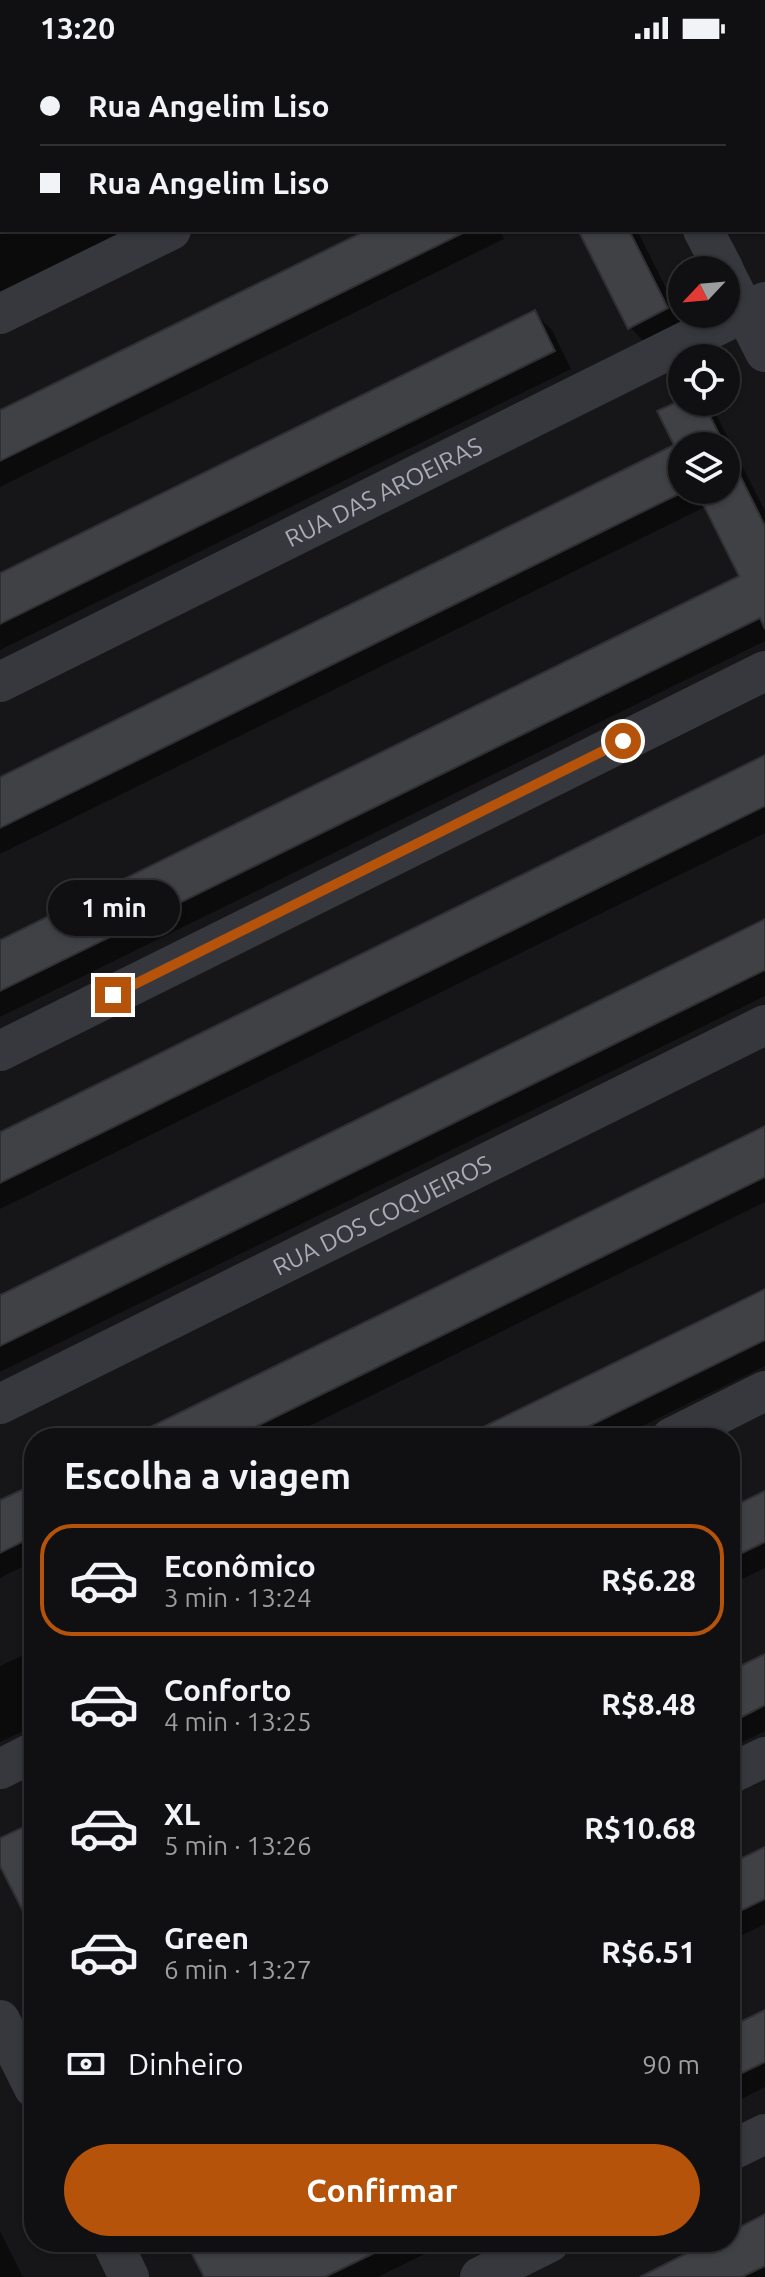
<!DOCTYPE html>
<html lang="pt">
<meta charset="utf-8">
<style>
body{margin:0;font-family:Ubuntu,sans-serif;background:#19191b;color:#f1f3f6;height:100vh;display:flex;flex-direction:column;font-size:30px;white-space:nowrap}
*{box-sizing:border-box;margin:0}
p{font-size:26px;color:#9c9d9f}
.icon{flex:none;width:44px;height:44px;fill:none;stroke:currentColor;stroke-width:2;stroke-linecap:round;stroke-linejoin:round}
.map{position:relative;flex:1;overflow:hidden}
.details{position:absolute;left:24px;top:1372px;width:716px;height:824px;display:flex;flex-direction:column;background:#101012;border-radius:32px;box-shadow:0 2px 6px #0004,0 0 0 2px #303032}
.details>*{flex:none}
.hud{position:absolute;left:0px;top:0px;width:766px;height:176px;box-shadow:0 2px 6px #0004,0 0 0 2px #303032;display:grid;align-content:center;height:176px;padding:0 40px;background:#101012}
.needle{width:52px;rotate:244deg}
.tools{position:absolute;left:668px;top:200px;display:grid;gap:16px}
.tools a{display:grid;place-items:center;width:72px;height:72px;border-radius:50%;background:#101012;box-shadow:0 2px 6px #0004,0 0 0 2px #303032;font-size:40px}
.end{position:absolute;width:36px;height:36px;margin:-18px;border:10px solid #b45309;background:#fff;box-shadow:0 0 0 4px #fff}
.from{border-radius:50%}
.bubble{position:absolute;height:56px;border-radius:28px;background:#101012;box-shadow:0 2px 6px #0004,0 0 0 2px #303032;font-size:26px;font-weight:700;line-height:56px;text-align:center}
.hud b{display:flex;align-items:center;gap:28px;height:76px;font-size:30px}
.hud b+b{border-top:2px solid #303032}
.hud i{width:20px;height:20px;background:#f1f3f6}
ul{padding:0;list-style:none}
li{display:flex;align-items:center;gap:24px;height:112px;margin:0 16px 12px;padding:0 24px;border:4px solid transparent;border-radius:32px}
li div{flex:1}
li b{display:block;font-size:30px}
li em{font-style:normal;font-weight:700}
li.active{border-color:#b45309}
li>.icon{width:72px;height:72px;stroke-width:1.5}
h2{padding:0 40px;font-size:36px;line-height:96px}
.pay{display:flex;align-items:center;gap:20px;height:88px;padding:0 40px;font-size:30px}
.pay p{margin-inline-start:auto}
.primary-button{display:flex;gap:16px;margin-top:auto;padding:16px 40px}
.primary-button a{flex:1;height:92px;border-radius:48px;background:#b45309;color:#fff;font-size:32px;font-weight:700;line-height:92px;text-align:center}
.status{display:flex;justify-content:space-between;align-items:center;height:56px;padding:0 40px;background:#101012;direction:ltr}
.status svg{height:22px;fill:currentColor}
.map>svg:first-child{display:block}
.shadow{fill:#0007;fill-rule:evenodd}
.building{fill:#404145;stroke:#303034;stroke-width:2}
.lines{fill:none;stroke-linecap:round;stroke-linejoin:round}
.minor{stroke:#37383d;stroke-width:40}
.route{stroke:#b45309;stroke-width:10}
.labels{text-anchor:middle;dominant-baseline:central;stroke-width:6;stroke-linejoin:round;paint-order:stroke}
.street-label{font-size:24px;fill:#a8adb8;stroke:#111113}
</style>
<div class="status"><b>13:20</b><svg viewBox="0 0 49 12"><path d="M0 12V9h3v3zM5 12V6h3v6zM10 12V3h3v9zM15 12V0h3v12zM26 1h20v11H26zM47 4h2v5h-2z"/></svg></div>
<div class="map">
<svg width="765" height="2221" viewBox="0 0 765 2221">
<rect width="100%" height="100%" fill="#161618"/>
<path class="shadow" d="M6 0H159L155 2H2Z
M338 0H495L491 2H334Z
M704 0H765V122L764 2H705Z
M2 2V77L0 78V3Z
M2 165V174H139L0 242V166Z
M369 174H500L504 183 0 431V355Z
M581 174H637L685 270 647 289 630 271Z
M534 256 552 274 571 313 0 594V519Z
M682 346H706L715 356 765 455V585L0 961V886L742 521 707 450 0 798V723L677 390 660 356ZM682 390H726V434H682Z
M765 701V777L0 1153V1078Z
M765 865V940L0 1316V1241Z
M765 1072V1146L285 1382H133Z
M765 1234V1310L618 1382H464Z
M34 1430V1505L0 1522V1447Z
M765 1437V1512L730 1529V1454Z
M34 1594V1670L0 1686V1610Z
M765 1600V1675L730 1692V1617Z
M765 1793V1868L730 1885V1811Z
M765 1957V2031L730 2049V1974Z
M765 2161V2221H646L714 2186H730V2178Z
M0 2175 23 2221H0Z
M189 2186H449L378 2221H207Z"/>
<path class="building" d="M367 174H469L0 405V354Z
M578 174H629L668 252 628 273Z
M535 254 555 295 0 568V517Z
M677 346H703L725 390H682V434H687L0 772V721L674 389 657 355Z
M726 391 765 470V573L760 562 0 935V884L739 520 696 434H726Z
M765 699V750L0 1127V1076Z
M765 863V914L0 1290V1239Z
M765 1070V1121L233 1382H128Z
M765 1233V1284L565 1382H461Z
M34 1428V1480L0 1497V1444Z
M765 1435V1486L730 1503V1452Z
M765 1598V1649L730 1667V1615Z
M34 1766V1877L0 1810V1782Z
M765 1791V1843L730 1860V1808Z
M765 1954V2006L730 2023V1971Z
M765 2158V2210L742 2221H640L709 2186H730V2176Z
M211 2186H397L325 2221H204L191 2196Z"/>
<g class="lines">
<g class="minor">
<path d="M615 0 616 2"/>
<path d="M518 2 522 0"/>
<path d="M703 174 724 214"/>
<path d="M726 219 765 296"/>
<path d="M0 258 171 174"/>
<path id="s1" d="M0 626 765 246"/>
<path d="M0 995 765 615"/>
<path id="s2" d="M0 1348 765 969"/>
<path d="M671 1382 765 1335"/>
<path d="M0 1713 34 1696"/>
<path d="M730 1718 765 1701"/>
<path d="M0 1964 34 2032"/>
<path d="M730 2095 765 2078"/>
<path d="M112 2186 129 2221"/>
<path d="M480 2221 550 2186"/>
</g>
</g>
<g class="lines">
<path class="route" d="M113 939 623 685"/>
</g>
<g class="labels">
<g class="street-label">
<text stroke="none"><textPath href="#s1" startOffset="428">RUA DAS AROEIRAS</textPath></text>
<text stroke="none"><textPath href="#s2" startOffset="426">RUA DOS COQUEIROS</textPath></text>
</g>
</g>
</svg>
<div class="tools">
<a><svg class="needle" viewBox="-14 -14 28 28"><path d="M0-13l5 13h-10z" fill="#e53935"/><path d="M0 13l5-13h-10z" fill="#9c9d9f"/></svg></a>
<a><svg class="icon" aria-label="locate" viewBox="0 0 24 24"><circle cx="12" cy="12" r="6"/><path d="M12 2v4M12 18v4M2 12h4M18 12h4"/></svg></a>
<a><svg class="icon" aria-label="layers" viewBox="0 0 24 24"><path d="M12 4l9 5-9 5-9-5zM3 14l9 5 9-5"/></svg></a>
</div>
<i class="end from" style="left:623px;top:685px"></i>
<i class="end" style="left:113px;top:939px"></i>
<div class="bubble" style="left:48px;top:824px;width:132px">1 min</div>
<div class="hud">
<b><i class="from"></i>Rua Angelim Liso</b>
<b><i></i>Rua Angelim Liso</b>
</div>
<section class="details">
<h2>Escolha a viagem</h2>
<ul>
<li class="active"><svg class="icon" aria-label="car" viewBox="0 0 24 24"><path d="M5 17H2v-5l4-1 3-4h7l3 4 3 1v5h-3M9 17h6M6 11h13"/><circle cx="7" cy="17" r="2"/><circle cx="17" cy="17" r="2"/></svg><div><b>Econômico</b><p>3 min · 13:24</p></div><em>R$6.28</em></li>
<li><svg class="icon" aria-label="car" viewBox="0 0 24 24"><path d="M5 17H2v-5l4-1 3-4h7l3 4 3 1v5h-3M9 17h6M6 11h13"/><circle cx="7" cy="17" r="2"/><circle cx="17" cy="17" r="2"/></svg><div><b>Conforto</b><p>4 min · 13:25</p></div><em>R$8.48</em></li>
<li><svg class="icon" aria-label="car" viewBox="0 0 24 24"><path d="M5 17H2v-5l4-1 3-4h7l3 4 3 1v5h-3M9 17h6M6 11h13"/><circle cx="7" cy="17" r="2"/><circle cx="17" cy="17" r="2"/></svg><div><b>XL</b><p>5 min · 13:26</p></div><em>R$10.68</em></li>
<li><svg class="icon" aria-label="car" viewBox="0 0 24 24"><path d="M5 17H2v-5l4-1 3-4h7l3 4 3 1v5h-3M9 17h6M6 11h13"/><circle cx="7" cy="17" r="2"/><circle cx="17" cy="17" r="2"/></svg><div><b>Green</b><p>6 min · 13:27</p></div><em>R$6.51</em></li>
</ul>
<div class="pay"><svg class="icon" aria-label="cash" viewBox="0 0 24 24"><path d="M3 7h18v10H3z"/><circle cx="12" cy="12" r="2"/></svg>Dinheiro<p>90 m</p></div>
<div class="primary-button"><a>Confirmar</a></div>
</section>
</div>
